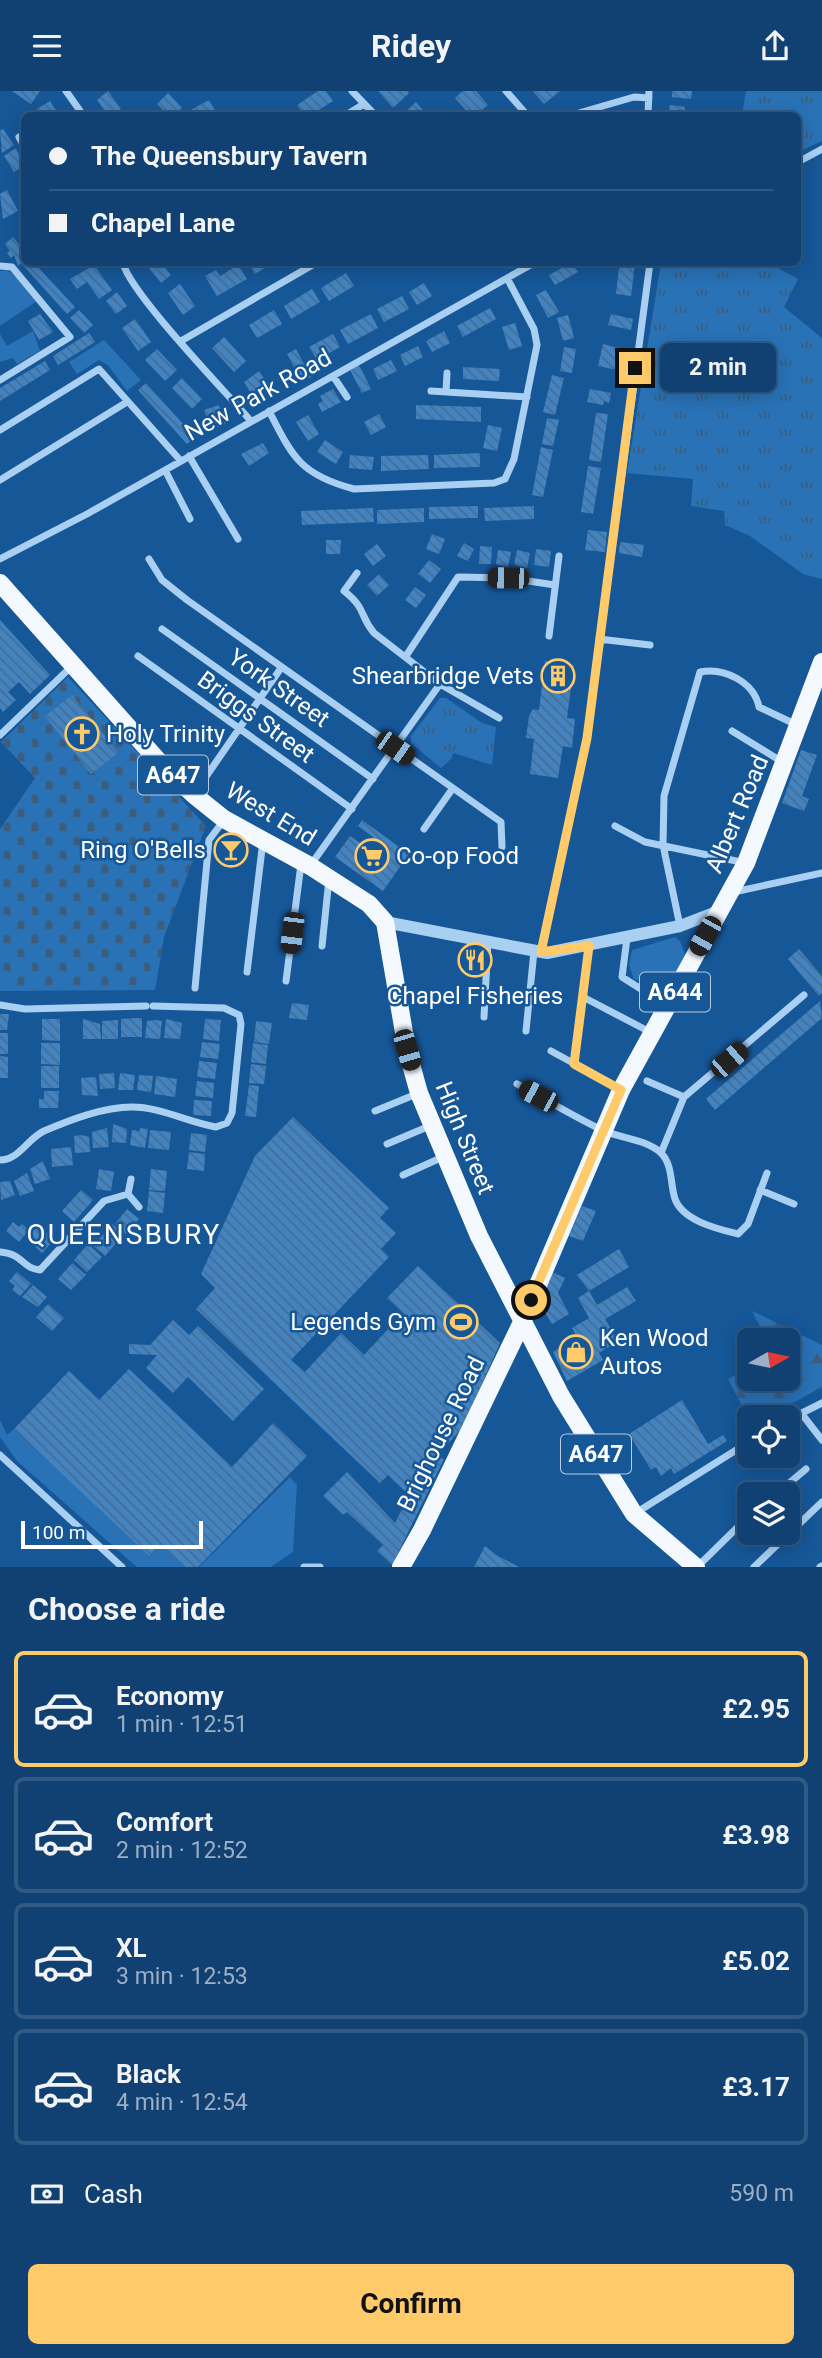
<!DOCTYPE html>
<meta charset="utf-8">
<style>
body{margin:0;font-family:Roboto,sans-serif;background:#194877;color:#f1f3f6;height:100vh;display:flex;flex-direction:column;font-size:26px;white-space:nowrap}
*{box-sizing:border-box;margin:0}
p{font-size:23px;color:#9cafc4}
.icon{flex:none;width:38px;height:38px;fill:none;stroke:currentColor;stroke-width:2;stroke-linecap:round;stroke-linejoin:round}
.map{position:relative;height:1476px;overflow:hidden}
.details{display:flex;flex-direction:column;background:#104172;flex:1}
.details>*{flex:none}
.top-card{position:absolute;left:21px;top:21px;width:780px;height:154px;border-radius:10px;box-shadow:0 4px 18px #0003,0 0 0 2px #305a84;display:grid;align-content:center;height:154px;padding:0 28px;background:#104172}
.needle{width:46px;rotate:81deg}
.fabs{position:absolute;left:737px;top:1237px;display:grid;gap:14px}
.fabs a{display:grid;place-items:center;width:63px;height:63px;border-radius:10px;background:#104172;box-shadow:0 4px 18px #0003,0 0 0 2px #305a84;font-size:35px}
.scale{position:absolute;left:21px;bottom:18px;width:182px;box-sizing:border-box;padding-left:7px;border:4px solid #fff;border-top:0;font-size:19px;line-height:24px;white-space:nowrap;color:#fff;-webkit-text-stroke:5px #165798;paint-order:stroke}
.end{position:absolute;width:32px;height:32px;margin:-16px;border:9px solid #ffca69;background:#111;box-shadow:0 0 0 4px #111}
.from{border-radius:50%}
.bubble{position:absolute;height:49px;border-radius:10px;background:#104172;box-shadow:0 4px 18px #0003,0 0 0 2px #305a84;font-size:23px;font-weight:700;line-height:49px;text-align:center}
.car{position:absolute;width:21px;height:42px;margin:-21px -10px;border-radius:9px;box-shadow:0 0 5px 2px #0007;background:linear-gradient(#222 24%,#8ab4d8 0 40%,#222 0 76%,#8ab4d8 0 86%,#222 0)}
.top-card b{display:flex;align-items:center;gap:24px;height:66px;font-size:26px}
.top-card b+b{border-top:2px solid #305a84}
.top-card i{width:18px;height:18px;background:#f1f3f6}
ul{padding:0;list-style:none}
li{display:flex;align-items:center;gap:21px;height:116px;margin:0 14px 10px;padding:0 14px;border:4px solid #305a84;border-radius:10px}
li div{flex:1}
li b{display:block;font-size:26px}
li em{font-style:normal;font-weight:700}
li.on{border-color:#ffca69}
li>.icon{width:63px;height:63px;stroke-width:1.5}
h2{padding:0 28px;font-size:32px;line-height:84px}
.pay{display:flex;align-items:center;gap:18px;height:77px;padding:0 28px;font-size:26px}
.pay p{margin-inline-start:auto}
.action{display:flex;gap:14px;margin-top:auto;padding:14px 28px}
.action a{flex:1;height:80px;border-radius:10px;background:#ffca69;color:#111;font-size:28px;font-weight:700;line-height:80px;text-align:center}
header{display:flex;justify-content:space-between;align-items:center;height:91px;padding:0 28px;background:#104172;font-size:32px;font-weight:700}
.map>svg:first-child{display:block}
.green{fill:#2972b6}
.forest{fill:url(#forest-firs)}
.cemetery{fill:url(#cemetery-stones)}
.park{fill:url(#park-tufts)}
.building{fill:url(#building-back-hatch)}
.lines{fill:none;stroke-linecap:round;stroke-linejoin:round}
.minor{stroke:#a9cff2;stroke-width:7}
.tertiary{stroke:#a9cff2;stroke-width:12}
.primary{stroke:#f3f9ff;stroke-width:18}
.route{stroke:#ffca69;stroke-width:9}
.labels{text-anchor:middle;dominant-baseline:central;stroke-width:5;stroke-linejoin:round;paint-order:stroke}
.shield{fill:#165798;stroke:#b9cde0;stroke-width:2}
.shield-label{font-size:23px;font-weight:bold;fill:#fff}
.street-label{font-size:24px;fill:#fff;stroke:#165798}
.poi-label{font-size:24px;fill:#fff;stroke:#165798;text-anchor:end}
.quarter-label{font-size:28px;letter-spacing:2px;fill:#fff;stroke:#165798}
</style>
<header><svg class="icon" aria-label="menu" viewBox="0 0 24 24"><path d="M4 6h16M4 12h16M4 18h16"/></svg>Ridey<svg class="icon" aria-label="share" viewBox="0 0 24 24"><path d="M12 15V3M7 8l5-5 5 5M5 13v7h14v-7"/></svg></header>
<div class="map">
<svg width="822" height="1476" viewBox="0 0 822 1476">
<defs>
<pattern id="forest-firs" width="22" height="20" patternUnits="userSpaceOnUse" patternTransform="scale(1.75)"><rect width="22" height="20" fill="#2972b6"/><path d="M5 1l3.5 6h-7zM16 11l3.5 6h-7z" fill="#3c5d7c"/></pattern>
<pattern id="cemetery-stones" width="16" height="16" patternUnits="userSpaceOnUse" patternTransform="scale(1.75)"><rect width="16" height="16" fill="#2972b6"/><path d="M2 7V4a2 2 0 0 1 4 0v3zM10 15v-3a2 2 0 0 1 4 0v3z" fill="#3c5d7c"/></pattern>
<pattern id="park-tufts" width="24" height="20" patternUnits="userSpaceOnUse" patternTransform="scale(1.75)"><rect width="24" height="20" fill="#2972b6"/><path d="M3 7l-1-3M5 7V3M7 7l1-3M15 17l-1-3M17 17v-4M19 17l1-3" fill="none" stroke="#3c5d7c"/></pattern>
<pattern id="building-back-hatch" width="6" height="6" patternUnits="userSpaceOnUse" patternTransform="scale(1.75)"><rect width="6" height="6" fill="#4383c0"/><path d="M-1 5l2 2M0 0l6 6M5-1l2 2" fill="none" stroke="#476d92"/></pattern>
</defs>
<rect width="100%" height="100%" fill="#165798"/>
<path class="green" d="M7 179 15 184 37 210 0 235V180Z
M33 240 40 260 17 273 13 267 0 271V243L7 255Z
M104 249 141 289 127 300 108 274 99 269 77 283 69 271Z
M675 846 680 850 686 867 663 900 634 888 629 874 632 859Z
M0 1329 7 1344 14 1338 149 1465 160 1453 185 1476H137L17 1370 0 1346Z
M290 1386 297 1394 293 1461 271 1476H199Z"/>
<path class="forest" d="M752 1220 822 1254V1296L767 1326 749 1328 728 1288 749 1277V1288H788V1250L767 1249Z"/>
<path class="cemetery" d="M68 586 206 735 164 846 155 899 0 900V738L35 687 1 651Z"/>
<path class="park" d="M746 0H822V50L798 61V24H742Z
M661 172H769L798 188 784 216 822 247V488L803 483 750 445 725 434 724 420 691 415 693 388 627 382Z
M440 607H446L482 632 496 636 492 674 453 662 452 667 441 677 411 652V645Z"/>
<path class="building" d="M12 0H40L31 13Z
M108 0 121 18 111 24H108L97 9Z
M318 0H326L333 10 311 24H304L297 14Z
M378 0H407L409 2 393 17Z
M463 0H476L488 14 476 24H470L455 7Z
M533 0H560L544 13Z
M672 0H692L691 8 672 6Z
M168 2 182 17 173 24H168L157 13Z
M209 9 216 21 209 24H189L187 21Z
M50 10 59 24H41L37 18Z
M416 11 427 24H404L403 23Z
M670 14 685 16 684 24H668Z
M3 38 14 54 2 62 0 40Z
M16 57 24 75 14 81 4 65Z
M7 99 18 120 3 128 0 103Z
M13 146 24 160V172H34L75 216 67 223 21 172 18 175 14 164 11 167 7 162 10 160 5 153Z
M145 172H161L171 184 161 192Z
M248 172H273L255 183Z
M571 172 578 181 555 194 549 184Z
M625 172H635L631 205 616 203 619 176H624Z
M94 174 112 199 99 208 87 191 77 198 70 188Z
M238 174 247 188 217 205 205 185 216 179 220 185Z
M346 182 354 195 329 210 321 197Z
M424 192 432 205 417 214 409 201Z
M180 193 195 215 183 224 168 202Z
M312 198 320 211 291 228 284 215Z
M546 199 559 221 548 227 536 204Z
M117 201 127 215 116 223 106 210Z
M402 205 409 218 384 231 377 218Z
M490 217 496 228 463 246 457 235Z
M79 219 93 234 84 242 70 227Z
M274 219 282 233 257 247 249 234Z
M40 223 53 241 39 249 28 230Z
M371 223 378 237 348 253 340 239Z
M611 223 633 228 631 239 608 234Z
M568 224 574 247 563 250 557 227Z
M135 228 151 251 138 260 122 237Z
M515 232 522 255 509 259 502 236Z
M444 240 450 252 432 261 426 250Z
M89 242 95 251 58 274 53 265Z
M333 243 340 256 317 269 309 256Z
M224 246 246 270 234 281 212 257Z
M603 253 622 258 617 279 598 275Z
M418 255 423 266 405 275 400 264Z
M564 256 576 258 572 282 560 280Z
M157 258 177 279 165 290 145 269Z
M296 258 311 286 302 291 287 263Z
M391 269 397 280 378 289 373 278Z
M45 270 50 279 0 310V297Z
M359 274 371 298 362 302 350 279Z
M463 276 500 278 499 290 463 288Z
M259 280 268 293 252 304 244 291Z
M552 284 564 287 555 324 543 321Z
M182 287 202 308 192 318 172 297Z
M146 292 195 346 187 353 138 299Z
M333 298 341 311 322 321 318 313 323 310 320 305Z
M590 298 611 302 609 312 604 310 603 314 587 311Z
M219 314 225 333 211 338 204 319Z
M416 314 481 316V331L416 328Z
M596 322 608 323 601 371 589 369Z
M379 323 386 336 371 344 364 331Z
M308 324 319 343 308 350 296 331Z
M547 327 559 329 553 355 542 353Z
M488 334 502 337 497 360 483 357Z
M325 349 343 361 336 373 317 361Z
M263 352 269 362 249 375 241 363Z
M541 356 553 359 543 406 532 404Z
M480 362V376L434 377V364Z
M350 364 374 366 372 379 349 377Z
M428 364 429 378 381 380V365Z
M588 375 601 377 593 423 581 421Z
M478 415V427L429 428V416Z
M534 415V428L485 430 484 417Z
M373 417 374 431 302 434 301 420Z
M424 417V431L377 433V419Z
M588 439 607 441 605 461 585 459Z
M432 443 445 448 439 463 426 458Z
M326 449H341L340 463H326Z
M620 451 644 454 642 466 619 462Z
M464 452 474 458 468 470 457 465Z
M377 453 386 465 373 475 364 463Z
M480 455 492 456 491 473H479Z
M536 458 551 460 549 476 534 474Z
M498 459 511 461 508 476 496 473Z
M517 459 530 462 527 477 514 474Z
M429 469 441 478 430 492 418 483Z
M379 483 389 494 377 505 367 494Z
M415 496 426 504 416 517 405 509Z
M0 529 50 584 30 603 19 591 8 601 16 609 3 621 0 617Z
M545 570 574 574 567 627 575 628 572 657 563 655 558 687 530 683 534 648 526 647 529 625 533 618 539 619Z
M72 604 118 662 91 683 45 625Z
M801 659 817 664 802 705 809 708 804 720 782 712Z
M362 729 409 763 383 800 335 766 350 745 366 756 373 746 358 735Z
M799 858 822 885V902L819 905 788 868Z
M820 910 822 927 715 1019 706 1008Z
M292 912 309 914 307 929 289 927Z
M0 923H9L7 939H0Z
M135 927H142V946H121V928Z
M42 928H60V950L42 949Z
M83 928 100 933 101 948H83Z
M166 928 182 932 180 948 164 947Z
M205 928 221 929 219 950 203 948Z
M118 929V948H102V930Z
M155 929 162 930 160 948 145 947 147 930Z
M256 930 272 932 269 953 254 951Z
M0 942H8V963H0Z
M202 951 220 953 218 968 200 966Z
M41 952H60V974L41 973Z
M253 952 268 954 266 973 251 971Z
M0 965 8 966V987H0Z
M199 970 217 972 215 988 197 986Z
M251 973 266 975 264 993 249 992Z
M41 975H59V997H41Z
M114 982 115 997 100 998 99 983Z
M120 982 135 984 133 999H118Z
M139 984 153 985 151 1001 137 999Z
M156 985 177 988 175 1006 154 1003Z
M96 986 98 1005 82 1004 81 987Z
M197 990 214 992 213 1007 195 1005Z
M249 994 259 995 256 1026 245 1025Z
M44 1000H59L58 1017H39V1008H44Z
M194 1009 212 1010 211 1025 193 1024Z
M293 1026 389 1117 380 1127 396 1142 381 1158 389 1166 291 1269 305 1281 341 1242 364 1264 403 1222 387 1207 418 1175 500 1252 463 1336 437 1365 444 1368 392 1474 377 1460 383 1454 347 1421 343 1424 323 1405 347 1381 395 1432 409 1404 388 1384 380 1392 196 1218 215 1197 201 1183 255 1065Z
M113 1033 127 1038 126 1052 112 1051Z
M107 1037 109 1056 93 1057 92 1041Z
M140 1037 148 1038 145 1057 130 1054 132 1039 140 1040Z
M150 1039 171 1041 169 1059 148 1057Z
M191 1042 207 1044 205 1061 189 1059Z
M81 1044 89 1046 90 1061 75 1062 74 1045Z
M71 1056 73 1074 52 1076 51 1058Z
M189 1061 205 1063 204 1080 187 1078Z
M43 1070 50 1088 35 1093 30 1078Z
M99 1078 114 1081 111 1100 96 1098Z
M151 1078 167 1080 165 1100 149 1099Z
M27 1082 34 1100 20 1105 14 1090Z
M10 1090 15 1104 1 1109 0 1091Z
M81 1099 93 1109 74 1131 62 1120Z
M149 1100 165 1102 163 1122 147 1120Z
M582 1115 596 1120 583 1150 569 1145Z
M127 1118 139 1128 126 1143 115 1133Z
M13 1131 19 1136 22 1133 29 1139 19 1151 6 1140Z
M112 1133 124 1143 105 1165 93 1155Z
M39 1134 54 1149 42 1162 26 1147Z
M88 1153 102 1166 87 1181 74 1169Z
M619 1158 629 1176 589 1200 577 1184Z
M72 1172 86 1184 71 1199 58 1188Z
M17 1181 31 1193 20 1205 12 1199 15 1195 9 1190Z
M552 1181 565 1187 558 1202 569 1223 552 1233 540 1213Z
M33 1194 47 1206 38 1216 22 1206Z
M627 1196 636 1210 605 1228 618 1250 599 1262 603 1269 567 1290 553 1261 577 1246 572 1237 589 1227 578 1207 589 1200 597 1214Z
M48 1213 64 1227 52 1240 36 1226Z
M173 1229 189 1244 198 1235 264 1298 233 1330 188 1286 173 1302 146 1277 157 1264 129 1263V1253L150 1254Z
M129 1278 232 1376 273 1332 307 1365 198 1476H185L160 1453 149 1465 14 1338 69 1280 99 1309Z
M682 1309 708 1353 723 1344 727 1350 674 1383 671 1377 661 1385 656 1376 651 1379 629 1343Z
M485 1455 496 1464 519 1476H474Z"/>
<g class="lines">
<path class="minor" d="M66 0 83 24
M352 0 375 24
M506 0 527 24
M346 24 364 13
M572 24 634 6 649 7
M648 24 649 0
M19 46 24 55
M798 71 822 58
M23 85H24
M123 172C130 202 225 300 250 329
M0 175 12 176 70 246 0 289
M181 250 316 172
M333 285 347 306
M431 300 527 306
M446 301 447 282
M269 320C293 367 301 384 354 398L494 392 505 388 514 368 537 254 534 238 507 187
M0 339 99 278 180 369
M189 365 238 448
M165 379 190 428
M0 389 127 311
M0 468 87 423 534 172
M149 468 162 489 187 509 501 731 502 756
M357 482 344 500C367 518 359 524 374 542L440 593 499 627
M162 538 373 688
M549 545 559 465
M599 548 650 554
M138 565 352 718
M406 565 458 486 508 487 555 494
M732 640 784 672
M0 644 72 575
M194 703 281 577
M615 735 645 751 746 772
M424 738 453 697
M310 775 440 593
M734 801 822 782
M680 835 663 754 664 705 700 581C724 576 754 591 759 616L799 635
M627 847 622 886 666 914
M322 855 329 788
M541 861 587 647 650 172
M247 881 263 750
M286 890 301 773
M195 897 209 749 224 729
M583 906 650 941
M0 914 25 918 146 915
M484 926 488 851
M526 940 534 860
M551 960 621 998
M574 973 589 855
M647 990 684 1006 804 904
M517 993C545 1008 573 1025 602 1039 619 1047 646 1048 661 1062 673 1074 670 1093 675 1108 683 1130 718 1138 738 1143L748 1133 767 1082
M375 1020 419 1002
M387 1053 432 1034
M661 1062 684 1006
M0 1069C19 1069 27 1048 44 1040 70 1029 103 1016 132 1016 160 1016 188 1031 216 1036L227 1032 232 1022 241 933 239 924 224 917 153 915
M403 1084 445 1065
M760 1099 794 1113
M128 1103 131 1088
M0 1161C22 1162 23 1178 40 1179L104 1110 128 1103 139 1116
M801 1322 822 1349
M788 1329 822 1312
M0 1364 122 1476
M775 1404 806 1378
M634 1423 749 1351
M304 1476H320
M697 1476 749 1425
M754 1476 822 1411
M820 1476 822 1475"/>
<path class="tertiary" d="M385 831 547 862 680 835 719 820"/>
<path class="primary" d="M0 492 161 673 194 704 224 728 310 775 369 813 385 831 407 959 419 1002 479 1145 561 1305 634 1423 696 1476
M401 1476 422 1439 523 1229 621 999 746 772 822 571"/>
</g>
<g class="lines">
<path class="route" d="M531 1209 621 999 574 973 589 855 541 861 587 647 635 277"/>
</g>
<defs>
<symbol id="building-ring" viewBox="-11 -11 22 22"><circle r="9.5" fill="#165798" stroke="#ffca69" stroke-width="1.5"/><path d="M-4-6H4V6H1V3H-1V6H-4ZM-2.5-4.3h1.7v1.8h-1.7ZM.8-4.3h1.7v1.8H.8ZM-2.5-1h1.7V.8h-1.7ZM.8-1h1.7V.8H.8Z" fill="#ffca69"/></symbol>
<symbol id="church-ring" viewBox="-11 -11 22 22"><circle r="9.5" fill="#165798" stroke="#ffca69" stroke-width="1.5"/><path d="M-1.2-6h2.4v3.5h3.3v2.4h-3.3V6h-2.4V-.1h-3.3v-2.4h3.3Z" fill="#ffca69"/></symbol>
<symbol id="bar-ring" viewBox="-11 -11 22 22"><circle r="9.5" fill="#165798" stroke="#ffca69" stroke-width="1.5"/><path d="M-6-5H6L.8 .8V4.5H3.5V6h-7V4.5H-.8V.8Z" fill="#ffca69"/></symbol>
<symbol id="supermarket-ring" viewBox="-11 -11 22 22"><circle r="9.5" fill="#165798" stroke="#ffca69" stroke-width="1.5"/><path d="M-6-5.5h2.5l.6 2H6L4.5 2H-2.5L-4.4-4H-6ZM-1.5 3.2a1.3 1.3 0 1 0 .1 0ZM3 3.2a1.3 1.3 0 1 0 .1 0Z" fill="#ffca69"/></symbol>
<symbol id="restaurant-ring" viewBox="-11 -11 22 22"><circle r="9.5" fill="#165798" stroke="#ffca69" stroke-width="1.5"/><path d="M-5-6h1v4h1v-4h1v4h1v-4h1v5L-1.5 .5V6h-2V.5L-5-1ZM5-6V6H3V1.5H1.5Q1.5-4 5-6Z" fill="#ffca69"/></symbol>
<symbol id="stadium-ring" viewBox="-11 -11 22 22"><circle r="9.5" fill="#165798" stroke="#ffca69" stroke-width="1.5"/><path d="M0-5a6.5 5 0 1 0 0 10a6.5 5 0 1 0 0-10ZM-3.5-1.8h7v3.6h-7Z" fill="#ffca69"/></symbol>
<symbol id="shop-ring" viewBox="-11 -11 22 22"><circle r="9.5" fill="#165798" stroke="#ffca69" stroke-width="1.5"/><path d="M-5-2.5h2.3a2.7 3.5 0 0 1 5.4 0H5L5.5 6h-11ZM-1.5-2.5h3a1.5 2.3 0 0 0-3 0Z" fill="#ffca69"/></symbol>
</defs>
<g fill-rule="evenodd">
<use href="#building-ring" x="539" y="566" width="38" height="38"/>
<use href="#church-ring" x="63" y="624" width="38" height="38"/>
<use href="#bar-ring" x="212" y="740" width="38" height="38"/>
<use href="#supermarket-ring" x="353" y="746" width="38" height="38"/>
<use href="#restaurant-ring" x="456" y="850" width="38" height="38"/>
<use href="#stadium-ring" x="442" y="1212" width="38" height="38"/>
<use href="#shop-ring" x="557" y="1242" width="38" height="38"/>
</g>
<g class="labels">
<g class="shield">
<rect x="138" y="664.5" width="70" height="39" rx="5"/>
<rect x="640" y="881.5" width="70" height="39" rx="5"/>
<rect x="561" y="1343.5" width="70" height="39" rx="5"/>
</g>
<g class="shield-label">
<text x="173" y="684">A647</text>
<text x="675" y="901">A644</text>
<text x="596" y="1363">A647</text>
</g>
<g class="street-label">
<text transform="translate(258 304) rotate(-29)">New Park Road</text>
<text transform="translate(279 597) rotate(35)">York Street</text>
<text transform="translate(256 626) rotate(36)">Briggs Street</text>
<text transform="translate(271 723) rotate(31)">West End</text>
<text transform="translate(737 723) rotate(-67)">Albert Road</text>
<text transform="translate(465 1047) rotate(68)">High Street</text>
<text transform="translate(441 1343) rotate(-64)">Brighouse Road</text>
</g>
<g class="poi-label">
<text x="534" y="585">Shearbridge Vets</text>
<text x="106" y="643" text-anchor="start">Holy Trinity</text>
<text x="206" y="759">Ring O'Bells</text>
<text x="396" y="765" text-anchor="start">Co-op Food</text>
<text x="475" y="905" text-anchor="middle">Chapel Fisheries</text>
<text x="436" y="1231">Legends Gym</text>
<text x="600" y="1247" text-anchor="start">Ken Wood<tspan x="600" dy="28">Autos</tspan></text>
</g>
<g class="quarter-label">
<text x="124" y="1143">QUEENSBURY</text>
</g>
</g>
</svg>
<div class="fabs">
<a><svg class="needle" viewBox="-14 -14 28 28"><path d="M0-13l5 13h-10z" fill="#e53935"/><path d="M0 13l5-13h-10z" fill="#9cafc4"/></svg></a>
<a><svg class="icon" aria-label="locate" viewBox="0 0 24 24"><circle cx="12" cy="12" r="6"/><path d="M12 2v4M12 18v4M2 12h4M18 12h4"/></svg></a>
<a><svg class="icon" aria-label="layers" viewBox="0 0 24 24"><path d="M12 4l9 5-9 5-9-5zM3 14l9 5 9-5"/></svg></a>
</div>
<div class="scale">100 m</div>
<i class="end from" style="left:531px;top:1209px"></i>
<i class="end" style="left:635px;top:277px"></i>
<div class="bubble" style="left:660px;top:252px;width:116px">2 min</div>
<i class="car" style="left:508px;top:487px;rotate:271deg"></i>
<i class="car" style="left:395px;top:657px;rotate:125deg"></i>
<i class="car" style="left:292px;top:842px;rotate:187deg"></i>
<i class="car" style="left:705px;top:845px;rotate:209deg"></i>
<i class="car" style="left:407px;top:959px;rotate:164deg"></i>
<i class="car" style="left:729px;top:969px;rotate:49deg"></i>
<i class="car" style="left:538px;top:1005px;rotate:298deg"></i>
<div class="top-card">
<b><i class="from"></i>The Queensbury Tavern</b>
<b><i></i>Chapel Lane</b>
</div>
</div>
<section class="details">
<h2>Choose a ride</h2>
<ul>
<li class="on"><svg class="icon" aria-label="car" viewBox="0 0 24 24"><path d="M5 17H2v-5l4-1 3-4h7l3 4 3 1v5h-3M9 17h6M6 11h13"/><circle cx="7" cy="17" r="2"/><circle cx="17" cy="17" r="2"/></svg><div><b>Economy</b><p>1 min · 12:51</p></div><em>£2.95</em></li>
<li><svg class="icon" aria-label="car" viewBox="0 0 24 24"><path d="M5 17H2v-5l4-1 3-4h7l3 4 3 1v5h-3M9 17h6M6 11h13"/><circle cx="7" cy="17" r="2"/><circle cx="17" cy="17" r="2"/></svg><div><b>Comfort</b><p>2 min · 12:52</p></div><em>£3.98</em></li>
<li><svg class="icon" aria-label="car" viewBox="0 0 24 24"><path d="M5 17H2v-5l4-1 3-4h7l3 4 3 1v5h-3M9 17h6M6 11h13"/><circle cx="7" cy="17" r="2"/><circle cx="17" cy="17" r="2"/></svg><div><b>XL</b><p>3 min · 12:53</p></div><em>£5.02</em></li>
<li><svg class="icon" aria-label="car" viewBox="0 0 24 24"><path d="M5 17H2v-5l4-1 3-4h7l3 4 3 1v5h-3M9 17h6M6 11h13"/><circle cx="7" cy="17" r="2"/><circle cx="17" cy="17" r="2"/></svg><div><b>Black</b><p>4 min · 12:54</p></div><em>£3.17</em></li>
</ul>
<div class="pay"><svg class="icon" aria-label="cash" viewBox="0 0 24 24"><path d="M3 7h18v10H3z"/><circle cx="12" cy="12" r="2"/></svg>Cash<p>590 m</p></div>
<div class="action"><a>Confirm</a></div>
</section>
